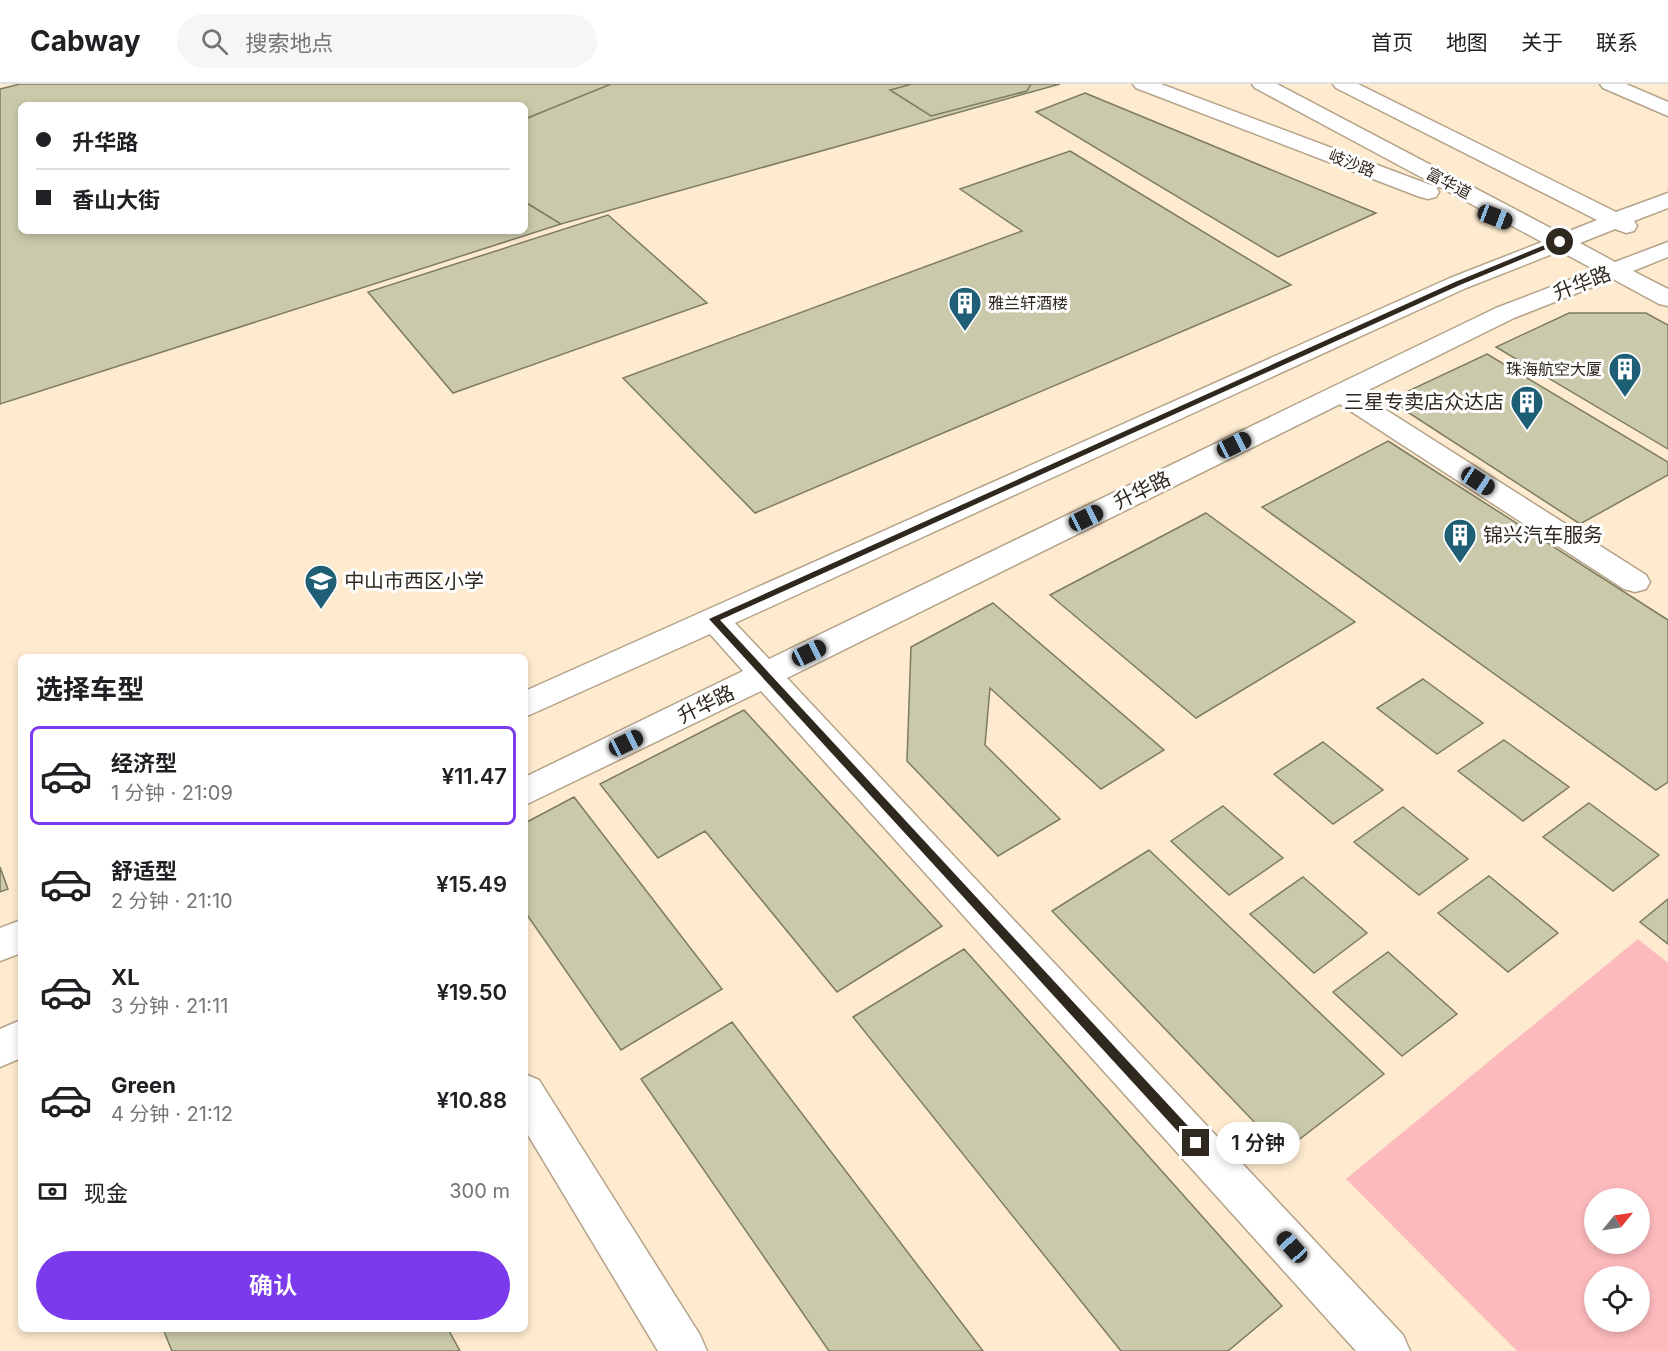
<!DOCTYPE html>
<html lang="zh">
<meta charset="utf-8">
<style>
body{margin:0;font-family:Inter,"Noto Sans SC",sans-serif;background:#f6f6f6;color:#202124;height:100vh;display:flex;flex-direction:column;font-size:22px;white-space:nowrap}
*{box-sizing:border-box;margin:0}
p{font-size:20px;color:#757577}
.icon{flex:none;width:33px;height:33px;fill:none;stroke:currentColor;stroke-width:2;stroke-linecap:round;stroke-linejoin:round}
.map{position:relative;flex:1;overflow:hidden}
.panel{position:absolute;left:18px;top:570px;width:510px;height:678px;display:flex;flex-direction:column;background:#fff;border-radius:9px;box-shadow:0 3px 9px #0003}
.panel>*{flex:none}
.hud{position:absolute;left:18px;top:18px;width:510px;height:132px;border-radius:9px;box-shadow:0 3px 9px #0003;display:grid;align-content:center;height:132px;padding:0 18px;background:#fff}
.needle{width:39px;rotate:60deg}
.fabs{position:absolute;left:1584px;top:1104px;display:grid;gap:12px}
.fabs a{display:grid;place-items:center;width:66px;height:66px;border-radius:50%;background:#fff;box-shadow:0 3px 9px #0003;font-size:30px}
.end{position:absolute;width:27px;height:27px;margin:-14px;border:8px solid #2f281e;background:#fff;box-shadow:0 0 0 3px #fff}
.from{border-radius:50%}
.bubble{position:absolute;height:42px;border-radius:21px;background:#fff;box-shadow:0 3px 9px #0003;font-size:20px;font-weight:600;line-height:42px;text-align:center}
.car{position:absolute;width:18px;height:36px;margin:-18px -9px;border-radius:8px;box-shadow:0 0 4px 2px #0007;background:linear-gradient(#222 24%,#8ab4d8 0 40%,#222 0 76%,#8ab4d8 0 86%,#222 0)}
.hud b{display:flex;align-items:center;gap:21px;height:57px;font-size:22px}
.hud b+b{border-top:2px solid #e0e0e0}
.hud i{width:15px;height:15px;background:#202124}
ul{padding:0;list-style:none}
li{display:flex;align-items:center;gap:18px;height:99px;margin:0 12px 9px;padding:0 6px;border:3px solid transparent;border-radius:9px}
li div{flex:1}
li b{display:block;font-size:22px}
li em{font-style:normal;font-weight:600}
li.selected{border-color:#7c3aed}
li>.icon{width:54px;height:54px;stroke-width:1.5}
h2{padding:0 18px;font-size:27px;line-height:72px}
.pay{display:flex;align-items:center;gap:15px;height:66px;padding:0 18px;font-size:22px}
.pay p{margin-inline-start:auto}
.primary-button{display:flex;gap:12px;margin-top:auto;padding:12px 18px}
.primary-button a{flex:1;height:69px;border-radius:36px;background:#7c3aed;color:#fff;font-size:24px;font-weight:600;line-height:69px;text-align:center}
header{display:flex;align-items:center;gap:36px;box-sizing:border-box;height:84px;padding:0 30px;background:#fff;border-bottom:2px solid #e0e0e0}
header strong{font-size:28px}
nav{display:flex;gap:33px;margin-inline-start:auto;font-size:21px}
.search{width:420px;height:54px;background:#f6f6f6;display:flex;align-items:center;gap:15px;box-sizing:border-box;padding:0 21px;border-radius:33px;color:#757577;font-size:22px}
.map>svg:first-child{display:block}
.green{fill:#fdbabd;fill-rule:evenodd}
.building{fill:#cac9ab;stroke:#7d7c60;stroke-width:1.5}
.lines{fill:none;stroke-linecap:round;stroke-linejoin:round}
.street-casing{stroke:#b4a289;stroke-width:3}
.secondary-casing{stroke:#b4a289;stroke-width:3}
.street{fill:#fff;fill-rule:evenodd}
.secondary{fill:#fff;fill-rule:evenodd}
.route{fill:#2f281e}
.labels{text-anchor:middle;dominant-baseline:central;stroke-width:6;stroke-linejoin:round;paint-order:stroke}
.far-street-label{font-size:16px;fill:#2f281e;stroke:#fff}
.far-poi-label{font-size:16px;fill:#2f281e;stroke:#fff;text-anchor:start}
.street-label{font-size:20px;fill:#2f281e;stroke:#fff}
.poi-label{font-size:20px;fill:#2f281e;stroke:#fff;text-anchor:start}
</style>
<header>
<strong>Cabway</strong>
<div class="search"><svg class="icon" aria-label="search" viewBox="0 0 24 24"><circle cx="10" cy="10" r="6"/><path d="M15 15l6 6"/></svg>搜索地点</div>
<nav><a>首页</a><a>地图</a><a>关于</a><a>联系</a></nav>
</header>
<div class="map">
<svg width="1668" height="1267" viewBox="0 0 1668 1267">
<rect width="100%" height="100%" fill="#fdeacf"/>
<path class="green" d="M1638 855 1668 879V1267H1517L1346 1095ZM1594 1114H1640V1160H1594ZM1594 1192H1640V1238H1594Z"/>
<path class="building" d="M20 0H611L525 35V21H21V147H525V118L561 140 0 320V5Z
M611 0H1060L561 140 525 118V35Z
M912 0H1031L1027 7 931 32 890 6Z
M1085 9 1376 129 1278 173 1036 28Z
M1070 67 1291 201 755 429 623 294 1022 147 960 105Z
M608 131 707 219 453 309 368 208Z
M1569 229H1646L1668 241V365L1496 263Z
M1487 270 1668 378V391L1580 440 1389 316Z
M1388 357 1668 536V698L1656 706 1262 423Z
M1206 429 1355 538 1196 634 1050 511Z
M993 519 1164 666 1101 705 990 604 985 661 1060 735 998 772 907 677 911 563Z
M1423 595 1483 639 1437 670 1377 624Z
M744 626 942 842 837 908 705 747 658 774 600 700Z
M1504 656 1569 703 1523 737 1458 687Z
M1323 658 1383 706 1333 740 1274 690Z
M574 713 722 905 621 966 525 828V739Z
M1589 719 1659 771 1613 807 1543 753Z
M1223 722 1283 774 1229 811 1171 757Z
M1403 723 1468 775 1419 811 1354 758Z
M1149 766 1384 990 1283 1068 1052 827Z
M0 783 8 805 0 808Z
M1489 792 1558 849 1508 888 1438 829Z
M1303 793 1367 849 1314 889 1250 830Z
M1668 815V860L1640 838Z
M964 865 1282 1222 1228 1267H1121L853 933Z
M1388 868 1457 930 1402 972 1333 908Z
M732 938 983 1267H829L641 995Z
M163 1245H448L460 1267H172Z"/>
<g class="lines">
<defs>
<path id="street" d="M1600 0H1626L1668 18V32L1603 4Z
M1341 301 1350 303 1646 491 1650 498 1646 505 1635 508 1624 505 1332 315 1328 309 1332 303Z
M525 990 539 996 700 1251 707 1267H658L525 1046Z"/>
<path id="secondary" d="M1133 0H1161L1436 103 1439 108 1436 113 1428 115 1420 113 1136 4Z
M1252 0H1277L1562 150 1597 136 1336 4 1333 0H1358L1616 128 1668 109V124L1634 137 1637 142 1634 147 1626 149 1615 145 1580 159 1615 178 1668 158V173L1633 187 1668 205V222L1659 220 1613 195 1514 234 787 594 1403 1251 1410 1267H1356L761 607 525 721V693L743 587 710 550 525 633V607L1450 194 1542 158 1255 4ZM1560 167 1595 186 1496 224 769 575 735 539 1466 204Z
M21 836V869L0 877V844Z
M21 936V974L0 983V945Z"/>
</defs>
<use href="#street" class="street-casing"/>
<use href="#secondary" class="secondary-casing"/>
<use href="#street" class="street"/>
<use href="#secondary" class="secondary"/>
</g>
<path class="route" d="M1557 156 1563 158 1460 201 720 536 1200 1055 1202 1059 1200 1063H1192L709 535 1455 198Z"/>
<defs>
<symbol id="building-pin" viewBox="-11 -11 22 30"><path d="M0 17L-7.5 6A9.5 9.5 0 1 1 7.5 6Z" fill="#1f5f75" stroke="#fff"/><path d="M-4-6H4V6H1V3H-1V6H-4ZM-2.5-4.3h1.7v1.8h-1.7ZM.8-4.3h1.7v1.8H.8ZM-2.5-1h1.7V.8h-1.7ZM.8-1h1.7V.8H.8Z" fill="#fff"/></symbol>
<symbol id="school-pin" viewBox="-11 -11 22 30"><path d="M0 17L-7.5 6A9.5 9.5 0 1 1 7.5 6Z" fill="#1f5f75" stroke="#fff"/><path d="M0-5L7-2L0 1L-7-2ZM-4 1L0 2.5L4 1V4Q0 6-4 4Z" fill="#fff"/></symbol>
</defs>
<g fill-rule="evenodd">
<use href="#building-pin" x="946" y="200" width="38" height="52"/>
<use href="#building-pin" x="1606" y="266" width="38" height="52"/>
<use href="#building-pin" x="1508" y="299" width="38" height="52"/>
<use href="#building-pin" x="1441" y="432" width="38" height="52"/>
<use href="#school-pin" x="302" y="478" width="38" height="52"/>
</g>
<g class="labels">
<g class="far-street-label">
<text transform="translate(1352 79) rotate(21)">岐沙路</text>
<text transform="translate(1449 99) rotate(28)">富华道</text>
</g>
<g class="far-poi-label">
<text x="988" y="219">雅兰轩酒楼</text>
<text x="1602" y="285" text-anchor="end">珠海航空大厦</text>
</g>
<g class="street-label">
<text transform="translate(1582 199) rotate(-21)">升华路</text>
<text transform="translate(1142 406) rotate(-26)">升华路</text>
<text transform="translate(706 620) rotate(-26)">升华路</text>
</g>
<g class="poi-label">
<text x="1504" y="318" text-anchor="end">三星专卖店众达店</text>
<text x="1483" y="451">锦兴汽车服务</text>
<text x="344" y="497">中山市西区小学</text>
</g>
</g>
</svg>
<div class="fabs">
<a><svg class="needle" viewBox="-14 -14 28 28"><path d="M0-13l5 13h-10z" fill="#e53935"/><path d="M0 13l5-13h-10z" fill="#757577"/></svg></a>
<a><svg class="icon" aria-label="locate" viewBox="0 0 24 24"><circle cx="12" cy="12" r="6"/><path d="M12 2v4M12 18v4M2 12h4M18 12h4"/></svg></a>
</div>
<i class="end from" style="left:1560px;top:158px"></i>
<i class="end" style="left:1196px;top:1059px"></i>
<div class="bubble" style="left:1216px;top:1038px;width:84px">1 分钟</div>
<i class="car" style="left:1495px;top:133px;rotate:111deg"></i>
<i class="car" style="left:1234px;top:361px;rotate:64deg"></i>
<i class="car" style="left:1478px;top:397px;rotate:123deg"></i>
<i class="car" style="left:1086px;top:434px;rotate:64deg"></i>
<i class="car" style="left:809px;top:569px;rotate:64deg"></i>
<i class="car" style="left:626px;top:659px;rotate:64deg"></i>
<i class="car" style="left:1292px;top:1163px;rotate:318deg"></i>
<div class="hud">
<b><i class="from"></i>升华路</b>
<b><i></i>香山大街</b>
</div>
<section class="panel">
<h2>选择车型</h2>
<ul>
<li class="selected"><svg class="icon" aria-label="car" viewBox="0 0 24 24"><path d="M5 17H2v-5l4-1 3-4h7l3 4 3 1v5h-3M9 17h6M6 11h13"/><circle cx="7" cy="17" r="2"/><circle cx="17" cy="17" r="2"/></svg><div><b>经济型</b><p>1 分钟 · 21:09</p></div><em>¥11.47</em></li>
<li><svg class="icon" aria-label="car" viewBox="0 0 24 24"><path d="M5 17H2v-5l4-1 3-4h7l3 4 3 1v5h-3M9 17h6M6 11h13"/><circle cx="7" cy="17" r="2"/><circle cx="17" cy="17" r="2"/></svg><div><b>舒适型</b><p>2 分钟 · 21:10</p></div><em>¥15.49</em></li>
<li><svg class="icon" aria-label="car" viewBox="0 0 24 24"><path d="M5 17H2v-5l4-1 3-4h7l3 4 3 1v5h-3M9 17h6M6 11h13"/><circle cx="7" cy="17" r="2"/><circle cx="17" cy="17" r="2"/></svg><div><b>XL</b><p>3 分钟 · 21:11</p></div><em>¥19.50</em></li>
<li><svg class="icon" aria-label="car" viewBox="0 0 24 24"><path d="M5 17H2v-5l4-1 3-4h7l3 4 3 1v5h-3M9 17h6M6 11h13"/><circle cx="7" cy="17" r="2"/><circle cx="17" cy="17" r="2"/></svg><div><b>Green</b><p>4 分钟 · 21:12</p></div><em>¥10.88</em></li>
</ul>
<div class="pay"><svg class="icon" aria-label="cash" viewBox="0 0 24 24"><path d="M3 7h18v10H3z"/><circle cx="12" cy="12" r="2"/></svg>现金<p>300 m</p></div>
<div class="primary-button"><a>确认</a></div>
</section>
</div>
